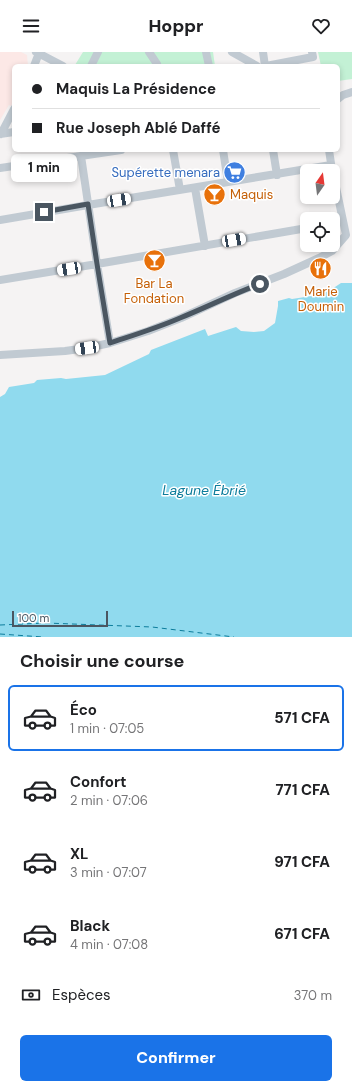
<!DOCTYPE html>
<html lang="fr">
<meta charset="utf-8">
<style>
body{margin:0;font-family:"DM Sans",sans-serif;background:#f6f6f6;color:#202124;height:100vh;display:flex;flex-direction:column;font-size:15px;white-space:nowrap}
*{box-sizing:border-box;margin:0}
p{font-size:13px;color:#757577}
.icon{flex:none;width:22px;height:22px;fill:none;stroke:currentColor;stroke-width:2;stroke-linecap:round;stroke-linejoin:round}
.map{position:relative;height:585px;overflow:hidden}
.drawer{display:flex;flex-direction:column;background:#fff;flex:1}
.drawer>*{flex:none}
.hud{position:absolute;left:12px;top:12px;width:328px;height:88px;border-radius:6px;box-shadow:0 2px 6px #0003;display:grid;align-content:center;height:88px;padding:0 20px;background:#fff}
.needle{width:26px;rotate:14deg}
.controls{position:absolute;left:300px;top:112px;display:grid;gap:8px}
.controls a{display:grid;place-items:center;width:40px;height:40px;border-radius:6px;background:#fff;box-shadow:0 2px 6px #0003;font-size:20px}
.scale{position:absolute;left:12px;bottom:10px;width:96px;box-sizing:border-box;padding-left:4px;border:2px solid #4a5661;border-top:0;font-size:11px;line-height:14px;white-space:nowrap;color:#4a5661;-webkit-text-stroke:3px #fff;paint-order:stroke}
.end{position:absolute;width:18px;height:18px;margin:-9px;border:5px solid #4a5661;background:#fff;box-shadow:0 0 0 2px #fff}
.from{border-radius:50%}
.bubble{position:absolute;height:28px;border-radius:6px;background:#fff;box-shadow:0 2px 6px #0003;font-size:13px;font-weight:800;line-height:28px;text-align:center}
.car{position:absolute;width:12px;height:24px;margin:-12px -6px;border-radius:5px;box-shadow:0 0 3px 1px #0007;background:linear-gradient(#fff 24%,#345 0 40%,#fff 0 76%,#345 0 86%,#fff 0)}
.hud b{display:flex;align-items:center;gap:14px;height:38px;font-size:15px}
.hud b+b{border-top:1px solid #e0e0e0}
.hud i{width:10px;height:10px;background:#202124}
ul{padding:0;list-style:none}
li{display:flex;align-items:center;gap:12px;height:66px;margin:0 8px 6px;padding:0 12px;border:2px solid transparent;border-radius:6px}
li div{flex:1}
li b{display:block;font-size:15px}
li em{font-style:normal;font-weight:800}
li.current{border-color:#1a73e8}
li>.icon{width:36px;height:36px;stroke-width:1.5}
h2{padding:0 20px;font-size:18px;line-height:48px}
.pay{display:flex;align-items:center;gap:10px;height:44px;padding:0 20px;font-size:15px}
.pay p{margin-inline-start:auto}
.action{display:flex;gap:8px;margin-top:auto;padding:8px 20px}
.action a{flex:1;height:46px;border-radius:6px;background:#1a73e8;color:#fff;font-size:16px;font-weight:800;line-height:46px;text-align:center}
header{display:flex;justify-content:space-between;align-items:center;height:52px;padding:0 20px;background:#fff;font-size:18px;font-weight:800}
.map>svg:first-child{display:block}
.medical{fill:#fce8e6}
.green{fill:#c3f1d5}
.water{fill:#90daee}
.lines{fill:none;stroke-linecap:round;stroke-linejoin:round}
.ferry{stroke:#0c7c9b;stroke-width:1;stroke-dasharray:5 4;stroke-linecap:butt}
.minor{stroke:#c1cad2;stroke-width:8}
.route{stroke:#4a5661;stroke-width:5}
.labels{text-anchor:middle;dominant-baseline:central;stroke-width:3;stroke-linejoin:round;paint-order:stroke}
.shop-label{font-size:13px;fill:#366cbe;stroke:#fff;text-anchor:end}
.food-label{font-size:13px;fill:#c56008;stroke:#fff}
.water-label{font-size:14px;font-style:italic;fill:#0c7c9b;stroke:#fff}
</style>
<header><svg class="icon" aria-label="menu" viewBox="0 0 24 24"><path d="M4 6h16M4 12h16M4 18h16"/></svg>Hoppr<svg class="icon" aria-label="heart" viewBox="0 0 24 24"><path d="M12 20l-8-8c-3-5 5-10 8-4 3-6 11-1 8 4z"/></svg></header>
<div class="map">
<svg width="352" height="585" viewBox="0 0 352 585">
<rect width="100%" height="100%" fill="#f5f3f3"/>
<path class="medical" d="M0 0H21L27 3 28 14H14V48L11 54 9 53 0 68Z"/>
<path class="green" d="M83 0H214H213L215 14H76L75 13Z
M318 0H352V27L338 29V14H321Z"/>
<path class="water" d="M341 231H352V585H0V345L5 342 9 335 34 331 37 328 61 326 66 327 105 323 149 302 151 298 205 277 208 284 236 275 241 279 254 280 264 279 275 271 278 254V249L289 246 292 247 318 243 329 239Z"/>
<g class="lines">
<path class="ferry" d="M0 573 46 571 152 575 234 585
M0 582 43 585"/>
<path class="minor" d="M36 0 63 14
M149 0 157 12
M206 0 209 14
M232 0 257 14
M263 0 265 14
M34 14 39 1
M91 14 98 0
M266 14 313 5 312 0
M338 47 343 43 352 40
M0 82 14 80
M1 82 14 57
M173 98 180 138
M223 98 228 130
M273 98 277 123
M329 98 332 118
M81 104 97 212 110 291
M0 116 121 98
M195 136 205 194
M0 168 88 153 331 113
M333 171 343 169
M0 228 97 212 307 176
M0 303 65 299 87 296 110 291 148 279 181 266 235 241 284 222 319 206 332 199 346 183 333 121"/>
</g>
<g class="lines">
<path class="route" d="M44 160 88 152 97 212 110 291C134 283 157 276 180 266 207 255 233 242 260 232"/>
</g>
<defs>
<symbol id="supermarket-disc" viewBox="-11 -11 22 22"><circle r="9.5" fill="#3f7fe0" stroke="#fff"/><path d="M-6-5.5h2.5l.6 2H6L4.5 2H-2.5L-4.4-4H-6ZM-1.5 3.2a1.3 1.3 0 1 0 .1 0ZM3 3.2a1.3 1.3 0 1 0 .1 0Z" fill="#fff"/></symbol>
<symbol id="bar-disc" viewBox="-11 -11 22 22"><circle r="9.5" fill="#e8710a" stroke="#fff"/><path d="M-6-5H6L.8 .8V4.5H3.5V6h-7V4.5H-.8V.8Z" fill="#fff"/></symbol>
<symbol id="restaurant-disc" viewBox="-11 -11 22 22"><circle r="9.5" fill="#e8710a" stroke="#fff"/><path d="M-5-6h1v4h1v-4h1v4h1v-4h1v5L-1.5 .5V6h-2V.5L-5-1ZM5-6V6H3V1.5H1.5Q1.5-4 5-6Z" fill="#fff"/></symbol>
</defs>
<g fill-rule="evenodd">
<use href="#supermarket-disc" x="222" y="108" width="25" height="25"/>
<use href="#bar-disc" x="202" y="130" width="25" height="25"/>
<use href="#bar-disc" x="142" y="196" width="25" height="25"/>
<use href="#restaurant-disc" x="308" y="204" width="25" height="25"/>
</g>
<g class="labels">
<g class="shop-label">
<text x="220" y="120">Supérette menara</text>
</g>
<g class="food-label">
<text x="230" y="142" text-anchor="start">Maquis</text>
<text x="154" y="231">Bar La<tspan x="154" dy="15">Fondation</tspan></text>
<text x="321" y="239">Marie<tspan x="321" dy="15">Doumin</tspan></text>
</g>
<g class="water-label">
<text x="204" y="438">Lagune Ébrié</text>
</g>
</g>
</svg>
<div class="controls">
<a><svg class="needle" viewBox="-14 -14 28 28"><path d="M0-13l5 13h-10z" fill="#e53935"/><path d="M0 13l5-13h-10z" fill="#757577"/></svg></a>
<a><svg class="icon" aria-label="locate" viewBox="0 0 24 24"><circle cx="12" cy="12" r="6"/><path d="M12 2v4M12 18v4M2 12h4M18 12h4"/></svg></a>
</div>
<div class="scale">100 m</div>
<i class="end from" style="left:260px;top:232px"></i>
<i class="end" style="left:44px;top:160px"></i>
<div class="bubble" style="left:11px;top:102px;width:66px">1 min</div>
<i class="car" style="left:119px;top:148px;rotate:81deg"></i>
<i class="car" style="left:234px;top:188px;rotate:80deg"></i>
<i class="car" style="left:69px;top:217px;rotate:261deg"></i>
<i class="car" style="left:87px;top:296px;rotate:262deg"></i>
<div class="hud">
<b><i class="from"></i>Maquis La Présidence</b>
<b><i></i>Rue Joseph Ablé Daffé</b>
</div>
</div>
<section class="drawer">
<h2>Choisir une course</h2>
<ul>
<li class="current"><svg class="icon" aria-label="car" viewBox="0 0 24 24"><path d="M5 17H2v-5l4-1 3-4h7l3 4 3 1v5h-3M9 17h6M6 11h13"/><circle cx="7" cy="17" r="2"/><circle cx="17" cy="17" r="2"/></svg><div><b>Éco</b><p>1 min · 07:05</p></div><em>571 CFA</em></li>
<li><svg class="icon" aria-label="car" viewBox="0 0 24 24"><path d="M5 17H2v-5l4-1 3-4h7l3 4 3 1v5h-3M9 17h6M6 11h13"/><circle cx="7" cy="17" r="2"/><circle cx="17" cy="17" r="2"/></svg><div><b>Confort</b><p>2 min · 07:06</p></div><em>771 CFA</em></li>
<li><svg class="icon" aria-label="car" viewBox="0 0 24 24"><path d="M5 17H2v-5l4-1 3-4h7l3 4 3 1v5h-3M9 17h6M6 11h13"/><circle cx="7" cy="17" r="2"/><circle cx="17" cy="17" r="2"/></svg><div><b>XL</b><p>3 min · 07:07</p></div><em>971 CFA</em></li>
<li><svg class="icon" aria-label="car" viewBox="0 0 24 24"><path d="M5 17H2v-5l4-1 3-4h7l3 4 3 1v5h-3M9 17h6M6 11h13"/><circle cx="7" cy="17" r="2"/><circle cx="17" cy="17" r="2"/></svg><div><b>Black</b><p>4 min · 07:08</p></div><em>671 CFA</em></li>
</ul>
<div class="pay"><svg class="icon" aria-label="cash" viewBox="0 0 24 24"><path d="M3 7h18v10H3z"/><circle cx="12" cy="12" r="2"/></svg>Espèces<p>370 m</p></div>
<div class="action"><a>Confirmer</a></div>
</section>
